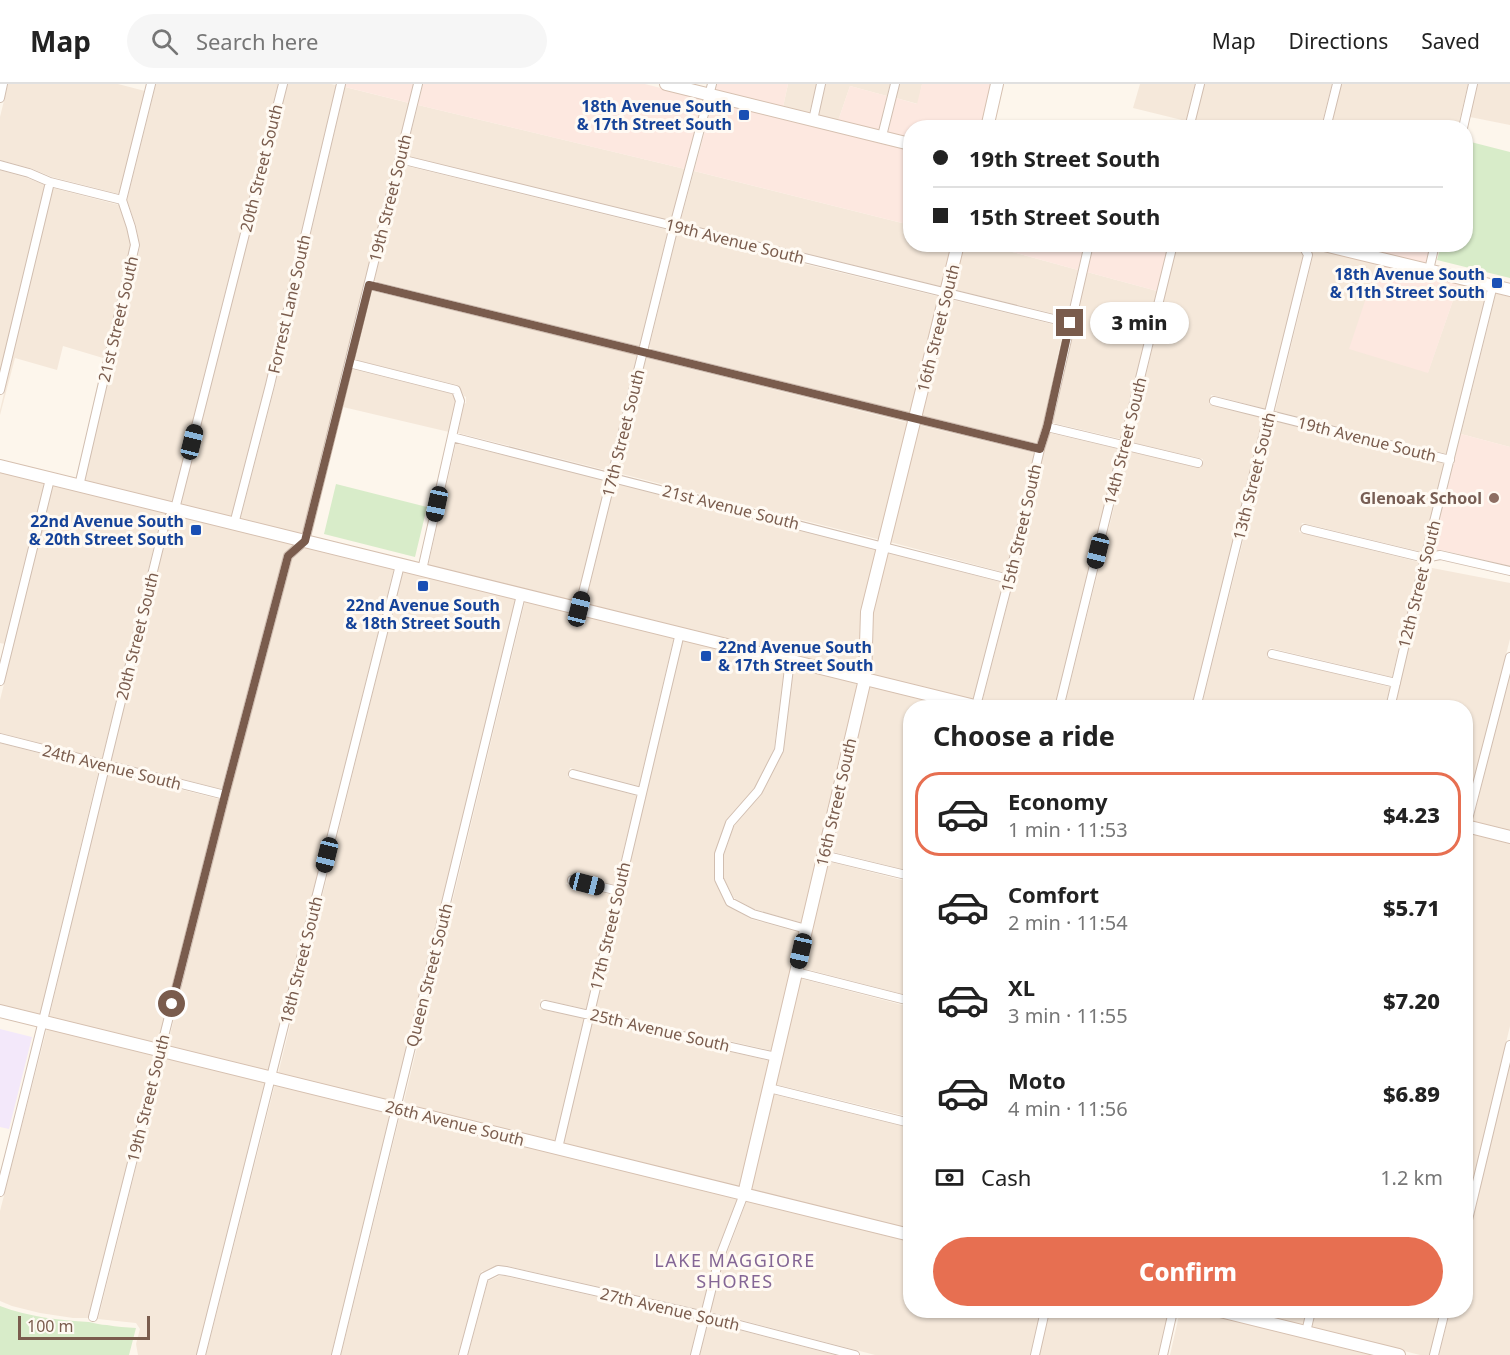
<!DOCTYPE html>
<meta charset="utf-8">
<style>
body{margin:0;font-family:"Noto Sans",sans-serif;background:#f6f6f6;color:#222;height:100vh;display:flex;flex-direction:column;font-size:22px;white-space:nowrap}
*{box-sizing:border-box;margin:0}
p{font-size:20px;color:#767676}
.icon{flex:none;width:33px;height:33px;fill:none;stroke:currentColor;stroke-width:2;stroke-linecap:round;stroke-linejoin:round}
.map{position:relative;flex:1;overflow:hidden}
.details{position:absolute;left:903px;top:616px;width:570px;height:618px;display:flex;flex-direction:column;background:#fff;border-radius:24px;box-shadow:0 2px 4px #0004}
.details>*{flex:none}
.guide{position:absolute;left:903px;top:36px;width:570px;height:132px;border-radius:24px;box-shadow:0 2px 4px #0004;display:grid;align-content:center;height:132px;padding:0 30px;background:#fff}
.scale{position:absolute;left:18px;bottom:15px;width:132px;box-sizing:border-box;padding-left:6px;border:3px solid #7a5c4d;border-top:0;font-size:16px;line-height:21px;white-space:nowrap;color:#7a5c4d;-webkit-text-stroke:4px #fffaf3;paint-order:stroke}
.end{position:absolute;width:27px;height:27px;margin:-14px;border:8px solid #7a5c4d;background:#fff;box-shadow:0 0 0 3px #fff}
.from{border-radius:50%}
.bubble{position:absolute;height:42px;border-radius:21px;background:#fff;box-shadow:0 2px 4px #0004;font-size:20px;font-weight:800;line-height:42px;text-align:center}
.car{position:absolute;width:18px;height:36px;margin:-18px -9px;border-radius:8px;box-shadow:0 0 4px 2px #0007;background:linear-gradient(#222 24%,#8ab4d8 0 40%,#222 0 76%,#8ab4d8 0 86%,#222 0)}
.guide b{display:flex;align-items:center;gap:21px;height:57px;font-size:22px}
.guide b+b{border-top:2px solid #e0e0e0}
.guide i{width:15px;height:15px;background:#222}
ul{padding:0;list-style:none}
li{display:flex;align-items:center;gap:18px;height:84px;margin:0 12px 9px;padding:0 18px;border:3px solid transparent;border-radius:24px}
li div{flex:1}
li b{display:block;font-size:22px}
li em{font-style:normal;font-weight:800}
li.selected{border-color:#e76f51}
li>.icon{width:54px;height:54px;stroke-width:1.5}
h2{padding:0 30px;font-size:27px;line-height:72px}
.pay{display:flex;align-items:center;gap:15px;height:66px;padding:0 30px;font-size:22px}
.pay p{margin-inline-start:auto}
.primary-button{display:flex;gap:12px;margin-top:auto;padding:12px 30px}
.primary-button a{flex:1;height:69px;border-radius:36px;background:#e76f51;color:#fff;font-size:24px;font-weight:800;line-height:69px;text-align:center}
header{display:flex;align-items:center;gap:36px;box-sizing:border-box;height:84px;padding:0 30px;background:#fff;border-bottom:2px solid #e0e0e0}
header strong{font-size:28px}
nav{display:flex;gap:33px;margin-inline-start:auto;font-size:21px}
.search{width:420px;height:54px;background:#f6f6f6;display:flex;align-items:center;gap:15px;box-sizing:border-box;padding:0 21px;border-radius:33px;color:#767676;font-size:22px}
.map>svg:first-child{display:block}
.residential{fill:#f5e8da}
.commercial{fill:#fde8e0}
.education{fill:#f3e8fa}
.green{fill:#d8ecc9}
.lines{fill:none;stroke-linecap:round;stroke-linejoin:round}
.street-casing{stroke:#d1beb0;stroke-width:10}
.secondary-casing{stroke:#d6c0b0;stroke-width:14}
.street{stroke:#fff;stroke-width:8}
.secondary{stroke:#fff;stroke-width:12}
.route{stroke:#7a5c4d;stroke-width:8}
.transit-dot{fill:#1a4fb4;stroke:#fffaf3;stroke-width:2}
.education-dot{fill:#8d6e63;stroke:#fffaf3;stroke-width:2}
.labels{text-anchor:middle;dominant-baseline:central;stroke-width:6;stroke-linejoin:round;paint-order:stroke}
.transit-label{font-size:16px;font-weight:bold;fill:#164399;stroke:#fffaf3;text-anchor:end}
.street-label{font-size:16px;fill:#7a5c4d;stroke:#fffaf3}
.education-label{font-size:16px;font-weight:bold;fill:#785e54;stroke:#fffaf3;text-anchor:end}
.neighbourhood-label{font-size:18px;letter-spacing:1.5px;fill:#846695;stroke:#fffaf3}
</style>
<header>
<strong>Map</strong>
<div class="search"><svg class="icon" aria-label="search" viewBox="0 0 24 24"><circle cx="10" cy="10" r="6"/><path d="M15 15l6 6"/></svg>Search here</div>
<nav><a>Map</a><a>Directions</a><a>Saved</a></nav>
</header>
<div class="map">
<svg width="1510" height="1271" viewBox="0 0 1510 1271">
<rect width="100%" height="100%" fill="#fdf6ec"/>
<path class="residential" d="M8 0H118L145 7 119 110 52 93 30 84 0 76V33Z
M156 0H278L172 419 84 398 140 163 136 142 127 116Z
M287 0H331L336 1 266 300 231 434 180 422Z
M788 0H817L809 30 783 23Z
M826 0H890L887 12 850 2 838 37 818 32Z
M899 0H922L918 20 896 14Z
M1140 0H1195L1186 37 1133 24Z
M1204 0H1332L1321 43 1193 44Z
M1341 0H1468L1458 43H1331Z
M1477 0H1510V41L1470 33Z
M345 3 409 19 302 451 240 436 275 302Z
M418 21 685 85 671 137 405 72Z
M403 81 668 146 640 262 374 197Z
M0 86 27 94 45 101 0 287Z
M694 87 910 141V160L956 161 943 203 680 139Z
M53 104 119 121 127 145 131 162 92 326 103 274 63 262 57 286 15 274 0 331V326Z
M677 149 941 213 911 329 649 264Z
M965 161H987L1078 186 1067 233 952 205Z
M1177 161H1296L1303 172 1267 325 1211 311 1209 320 1264 334 1192 624H1064L1128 367 1201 384 1203 375 1130 358Z
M1309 163 1378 180 1428 288 1459 199 1487 207 1447 370 1275 327 1313 172 1312 168Z
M1087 188 1157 207 1121 355 1053 339Z
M372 207 638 271 609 387 458 349 464 320 466 319V313L464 312 460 304 457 301 355 276Z
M1496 209 1510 213V363L1461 350Z
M949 215 1064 243 1043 341 1037 359 920 331Z
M646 274 909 339 881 456 618 389Z
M352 285 453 310 456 318 449 348 343 323Z
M1273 337 1444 379 1422 468 1302 439 1299 448 1419 478 1392 593 1270 564 1267 573 1390 603 1385 624H1201Z
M918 341 1035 369 1006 489 890 458Z
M1050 349 1119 365 1055 624H1005L982 618 1015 491 1044 366Z
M456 359 607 397 576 519 428 482Z
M0 388 45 399 5 560 0 559Z
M615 399 878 466 860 589 585 521Z
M53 401 167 429 160 438 102 675 0 649V616Z
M176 431 295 460 284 471 221 705 110 677 169 442Z
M306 463 394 484 269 988 167 963 229 713 292 475Z
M887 468 1004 499 973 616 869 591 871 529Z
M1427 483 1510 499V555L1466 726V624H1394Z
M403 487 516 514 394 1019 278 990Z
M525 517 674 553 639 702 570 684 568 693 637 712 615 801 569 790 566 800 613 811 586 925 541 915 539 925 584 934 555 1058 403 1021Z
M683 555 785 580 774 665 755 704 726 738 715 768 714 795 728 822 751 835 801 849 773 967 595 926Z
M793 583 859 599 803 839 754 825 734 814 723 793 724 771 734 742 762 709 783 668Z
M1510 591V748L1472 739Z
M868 601 962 624H910V787L829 767Z
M0 659 99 685 40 932 0 921Z
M108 687 219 715 158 961 49 934Z
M1466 748 1510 759V942L1466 1125Z
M827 777 910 798V912L802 884Z
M799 894 910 923V1033L774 1000Z
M593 936 771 977 741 1104 563 1060Z
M47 944 155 970 89 1234H73L40 1229 12 1222 0 1217V1127Z
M164 972 266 998 197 1271H138L136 1260 140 1245 136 1239 98 1235Z
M1510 980V1271H1439L1450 1227H1466V1163Z
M275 1000 392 1028 331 1271H206Z
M772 1010 910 1044V1146L750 1106Z
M400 1031 738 1114 715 1173 702 1226 507 1182H498L484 1188 482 1187 479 1191 480 1194 458 1271H341Z
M747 1116 910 1156V1227H1041L1030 1271H875L710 1228 724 1177Z
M499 1192H505L699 1236 690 1271H468L488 1197Z
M1050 1227H1171L1160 1271H1039Z
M1180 1227H1198L1377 1271H1170Z
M1241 1227H1307L1303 1242Z
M1316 1227H1441L1430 1271H1420L1312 1244Z
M708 1238 835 1271H700Z"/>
<path class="commercial" d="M345 0H414L409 19 345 3Z
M423 0H645L704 15 685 85 418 21Z
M717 0H788L783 23 715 7Z
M922 0H994L989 43 910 44V54L888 49 896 14 917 20Z
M850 2 887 12 879 46 838 37Z
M713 17 910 65V141L694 87Z
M1094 160 1168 161 1157 207 1087 188Z
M987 161 1084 160V161L1078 186Z
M1343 161H1430L1426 180Z
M1325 167 1459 199 1428 289 1349 265 1377 181Z
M1461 350 1510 363V482L1441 466 1431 468Z"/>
<path class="education" d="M0 945 32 953 9 1045 0 1043Z"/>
<path class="green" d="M1467 57 1510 68V194L1437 176 1441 161 1466 160V63Z
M336 400 427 423 415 473 324 450Z
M0 1222C28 1233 59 1236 89 1238 95 1239 101 1241 107 1241 117 1243 126 1243 136 1244L129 1271H0Z"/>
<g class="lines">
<defs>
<path id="street" d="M0 14 3 0
M813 36 821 0
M1189 44 1200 0
M1326 44 1337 0
M1463 44 1473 0
M882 52 895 0
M400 75 1070 239
M0 81 29 89 50 98 122 116
M1429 186 1435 160
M369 201 1040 365
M349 279 456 306 460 317 422 486
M0 306 50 98
M1214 317 1450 376
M1047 343 1198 379
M452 353 1009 495
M79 402 135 161 131 143 122 116 151 0
M234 440 270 301 341 0
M1305 445 1425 474 1440 471 1510 487
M579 525 674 142 712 0
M1272 570 1396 599
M790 576 779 666 758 707 730 739 719 770V795L730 818 753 830 806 845
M0 597 50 395
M976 622 1009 495 1040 365 1047 343 1089 160
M1059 624 1173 160
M1196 624 1308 171 1302 160
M1390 624 1425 474 1493 201
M0 654 225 711
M573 690 642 708
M1466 743 1510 573
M823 771 910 792
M572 796 619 807
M796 888 910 917
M545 921 776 973
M769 1004 910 1039
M558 1064 680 549
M0 1108C57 886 109 662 165 439L175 425 283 0
M1466 1144 1510 961
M93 1233 225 711 288 472 305 457 418 0
M1306 1248 1311 1227
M201 1271 400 481
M336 1271 521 511
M463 1271 484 1193 498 1186 506 1187 705 1232 855 1271
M695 1271 719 1175 744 1110
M1035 1271 1045 1227
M1163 1271 1173 1227
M1434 1271 1445 1227"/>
<path id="secondary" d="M666 0 910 60
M987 44 997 0
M1320 160 1510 206
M0 382 983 624
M1466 742 1510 753
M0 927 910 1151
M744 1110 865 595 867 528 958 160
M1220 1227 1399 1271"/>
</defs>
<use href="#street" class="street-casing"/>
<use href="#secondary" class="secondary-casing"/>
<use href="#street" class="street"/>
<use href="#secondary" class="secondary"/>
</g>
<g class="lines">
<path class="route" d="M172 920 225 711 288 472 305 457 369 201 1040 365 1047 343 1070 239"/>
</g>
<g class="transit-dot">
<rect x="738" y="25" width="12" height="12" rx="3"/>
<rect x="1491" y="193" width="12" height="12" rx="3"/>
<rect x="190" y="440" width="12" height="12" rx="3"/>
<rect x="417" y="496" width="12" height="12" rx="3"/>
<rect x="700" y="566" width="12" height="12" rx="3"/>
</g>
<circle class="education-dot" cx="1494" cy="414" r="6"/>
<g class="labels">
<g class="transit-label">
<text x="732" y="22">18th Avenue South<tspan x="732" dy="18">&amp; 17th Street South</tspan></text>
<text x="1485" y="190">18th Avenue South<tspan x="1485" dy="18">&amp; 11th Street South</tspan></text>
<text x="184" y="437">22nd Avenue South<tspan x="184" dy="18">&amp; 20th Street South</tspan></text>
<text x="423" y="521" text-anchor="middle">22nd Avenue South<tspan x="423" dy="18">&amp; 18th Street South</tspan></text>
<text x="718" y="563" text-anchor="start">22nd Avenue South<tspan x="718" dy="18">&amp; 17th Street South</tspan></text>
</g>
<g class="street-label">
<text transform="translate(261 84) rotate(-76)">20th Street South</text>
<text transform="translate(390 114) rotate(-76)">19th Street South</text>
<text transform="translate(735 157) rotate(14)">19th Avenue South</text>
<text transform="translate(289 220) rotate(-77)">Forrest Lane South</text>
<text transform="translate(118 235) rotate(-77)">21st Street South</text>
<text transform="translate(938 244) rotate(-76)">16th Street South</text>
<text transform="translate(623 349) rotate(-76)">17th Street South</text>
<text transform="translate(1367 355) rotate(14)">19th Avenue South</text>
<text transform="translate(1125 357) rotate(-76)">14th Street South</text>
<text transform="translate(1254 392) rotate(-76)">13th Street South</text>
<text transform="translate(731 423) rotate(14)">21st Avenue South</text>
<text transform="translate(1021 444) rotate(-77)">15th Street South</text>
<text transform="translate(1419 500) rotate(-76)">12th Street South</text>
<text transform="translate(137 552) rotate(-76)">20th Street South</text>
<text transform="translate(112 683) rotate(14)">24th Avenue South</text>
<text transform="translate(836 718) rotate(-77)">16th Street South</text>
<text transform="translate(610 842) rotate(-77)">17th Street South</text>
<text transform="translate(301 876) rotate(-76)">18th Street South</text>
<text transform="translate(429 891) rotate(-76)">Queen Street South</text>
<text transform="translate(660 946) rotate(13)">25th Avenue South</text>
<text transform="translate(148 1014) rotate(-76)">19th Street South</text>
<text transform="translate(455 1039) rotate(14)">26th Avenue South</text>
<text transform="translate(670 1225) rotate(13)">27th Avenue South</text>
</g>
<g class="education-label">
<text x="1482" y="414">Glenoak School</text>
</g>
<g class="neighbourhood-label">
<text x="735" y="1176">LAKE MAGGIORE<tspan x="735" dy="21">SHORES</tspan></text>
</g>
</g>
</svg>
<div class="scale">100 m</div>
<i class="end from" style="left:172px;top:920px"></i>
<i class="end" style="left:1070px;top:239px"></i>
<div class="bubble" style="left:1090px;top:218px;width:99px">3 min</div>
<i class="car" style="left:192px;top:358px;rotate:14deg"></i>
<i class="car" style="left:437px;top:420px;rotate:192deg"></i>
<i class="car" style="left:1098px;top:467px;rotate:194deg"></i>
<i class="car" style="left:579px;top:525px;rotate:14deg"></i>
<i class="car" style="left:327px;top:771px;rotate:194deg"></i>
<i class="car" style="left:587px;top:800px;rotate:104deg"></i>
<i class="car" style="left:801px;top:867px;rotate:193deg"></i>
<div class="guide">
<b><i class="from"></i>19th Street South</b>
<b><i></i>15th Street South</b>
</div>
<section class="details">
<h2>Choose a ride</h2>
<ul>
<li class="selected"><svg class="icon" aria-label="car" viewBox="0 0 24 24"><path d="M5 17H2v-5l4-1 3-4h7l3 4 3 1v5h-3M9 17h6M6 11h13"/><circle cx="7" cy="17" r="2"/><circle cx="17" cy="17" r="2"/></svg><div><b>Economy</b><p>1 min · 11:53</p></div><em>$4.23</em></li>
<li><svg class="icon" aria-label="car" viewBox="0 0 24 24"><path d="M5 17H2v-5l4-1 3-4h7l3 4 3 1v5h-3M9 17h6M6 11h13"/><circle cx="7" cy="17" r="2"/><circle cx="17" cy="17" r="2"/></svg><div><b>Comfort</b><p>2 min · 11:54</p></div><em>$5.71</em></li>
<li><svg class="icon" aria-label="car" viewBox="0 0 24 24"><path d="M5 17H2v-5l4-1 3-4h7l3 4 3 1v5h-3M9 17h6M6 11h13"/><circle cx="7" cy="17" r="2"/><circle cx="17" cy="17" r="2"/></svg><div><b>XL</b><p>3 min · 11:55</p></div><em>$7.20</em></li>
<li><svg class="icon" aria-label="car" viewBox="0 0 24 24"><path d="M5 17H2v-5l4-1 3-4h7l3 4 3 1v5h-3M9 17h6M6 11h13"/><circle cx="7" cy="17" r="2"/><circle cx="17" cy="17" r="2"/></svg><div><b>Moto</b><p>4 min · 11:56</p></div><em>$6.89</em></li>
</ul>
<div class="pay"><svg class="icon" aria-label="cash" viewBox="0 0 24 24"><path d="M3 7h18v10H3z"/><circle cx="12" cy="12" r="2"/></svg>Cash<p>1.2 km</p></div>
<div class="primary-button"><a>Confirm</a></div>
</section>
</div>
